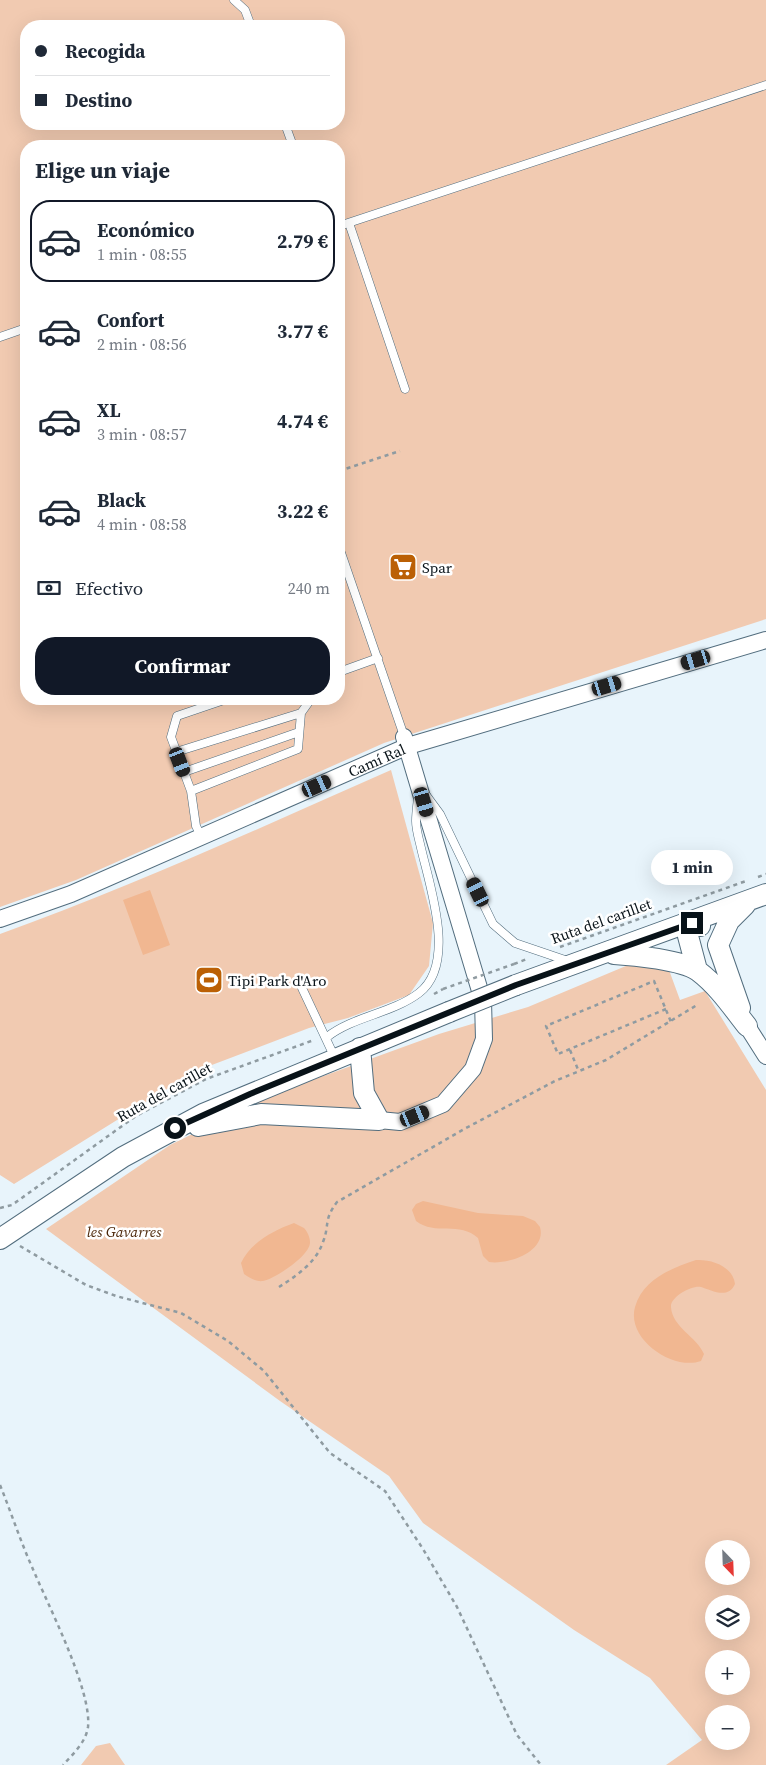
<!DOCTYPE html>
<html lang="es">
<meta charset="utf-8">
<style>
body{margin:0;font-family:"Source Serif 4",serif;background:#f6f6f7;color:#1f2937;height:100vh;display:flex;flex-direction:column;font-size:19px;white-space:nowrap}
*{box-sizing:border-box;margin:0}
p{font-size:16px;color:#747a83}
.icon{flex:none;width:28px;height:28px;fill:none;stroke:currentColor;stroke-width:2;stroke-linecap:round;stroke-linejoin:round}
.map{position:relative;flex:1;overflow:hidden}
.details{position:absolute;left:20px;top:140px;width:325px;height:565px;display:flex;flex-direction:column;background:#fff;border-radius:20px;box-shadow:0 5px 20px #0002}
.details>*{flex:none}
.top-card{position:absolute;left:20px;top:20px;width:325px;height:110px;border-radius:20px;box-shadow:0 5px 20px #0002;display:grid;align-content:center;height:110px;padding:0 15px;background:#fff}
.needle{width:32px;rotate:157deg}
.buttons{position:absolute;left:705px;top:1540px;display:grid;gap:10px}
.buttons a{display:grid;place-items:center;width:45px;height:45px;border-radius:50%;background:#fff;box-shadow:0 5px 20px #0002;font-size:25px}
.end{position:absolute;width:22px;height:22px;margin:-11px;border:6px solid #081218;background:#fff;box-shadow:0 0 0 2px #fff}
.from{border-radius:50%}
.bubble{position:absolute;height:35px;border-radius:18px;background:#fff;box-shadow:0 5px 20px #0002;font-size:16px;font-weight:700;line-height:35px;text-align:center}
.car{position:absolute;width:15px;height:30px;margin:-15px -8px;border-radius:6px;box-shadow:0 0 4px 1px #0007;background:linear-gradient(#222 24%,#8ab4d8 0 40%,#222 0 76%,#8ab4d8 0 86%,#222 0)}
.top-card b{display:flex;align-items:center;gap:18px;height:48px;font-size:19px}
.top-card b+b{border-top:1px solid #e0e1e3}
.top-card i{width:12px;height:12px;background:#1f2937}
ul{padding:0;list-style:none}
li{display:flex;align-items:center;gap:15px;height:82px;margin:0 10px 8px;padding:0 5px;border:2px solid transparent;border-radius:20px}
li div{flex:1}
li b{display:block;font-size:19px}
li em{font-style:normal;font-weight:700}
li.selected{border-color:#111827}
li>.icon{width:45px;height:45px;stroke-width:1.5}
h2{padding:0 15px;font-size:22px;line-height:60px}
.pay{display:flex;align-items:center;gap:12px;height:55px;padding:0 15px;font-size:19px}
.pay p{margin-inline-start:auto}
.primary-button{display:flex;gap:10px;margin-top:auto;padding:10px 15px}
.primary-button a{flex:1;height:58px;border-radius:20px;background:#111827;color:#fff;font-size:20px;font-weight:700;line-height:58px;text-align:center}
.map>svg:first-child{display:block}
.green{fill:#f1cab1;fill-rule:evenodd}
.water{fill:#f1b791}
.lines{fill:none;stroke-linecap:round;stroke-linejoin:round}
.service-casing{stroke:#526d7e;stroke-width:9}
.minor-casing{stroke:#526d7e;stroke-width:18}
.tertiary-casing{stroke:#526d7e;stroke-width:22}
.path{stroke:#8f9ba1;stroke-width:2.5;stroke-dasharray:4 4;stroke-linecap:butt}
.service{stroke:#fff;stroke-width:8}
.minor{stroke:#fff;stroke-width:16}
.tertiary{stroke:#fff;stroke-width:20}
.tertiary-bridge-casing{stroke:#526d7e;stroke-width:22;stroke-linecap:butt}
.path-bridge{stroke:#8f9ba1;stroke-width:2.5;stroke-dasharray:4 4;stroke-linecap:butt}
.tertiary-bridge{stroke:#fff;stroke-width:20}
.route{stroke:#081218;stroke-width:6}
.labels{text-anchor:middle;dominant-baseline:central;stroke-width:5;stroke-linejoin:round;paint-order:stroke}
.poi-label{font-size:15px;fill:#081218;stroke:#fff;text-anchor:start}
.street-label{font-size:15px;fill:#081218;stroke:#fff}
.park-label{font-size:15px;font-style:italic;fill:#4d280a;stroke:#fff}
</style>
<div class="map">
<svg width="766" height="1765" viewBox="0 0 766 1765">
<rect width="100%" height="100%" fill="#e8f4fb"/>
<path class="green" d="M0 0H766V619L384 743 76 880 0 907ZM26 26H339V124H26ZM26 146H339V699H26Z
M391 770 433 923 429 966 409 995 348 1018 309 1028 196 1071 14 1184 0 1175V934C133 886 262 827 391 770Z
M633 963 669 970 680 1000 705 991 766 1090V1765H666L702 1740 650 1678 574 1630 423 1523 389 1476 280 1401 46 1229 170 1145 274 1094 439 1034 528 1007ZM714 1549H741V1576H714ZM714 1604H741V1631H714ZM714 1659H741V1686H714ZM714 1714H741V1741H714Z
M110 1743 125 1765H81L96 1746Z"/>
<path class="water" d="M150 890 170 945 143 955 123 900Z
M423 1201 478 1213 523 1216 535 1221 540 1227C547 1252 507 1265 489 1262L483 1256 478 1238C460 1221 435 1236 416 1221L412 1210 416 1204Z
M294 1223 304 1228C307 1231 310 1237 310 1242 311 1255 275 1279 263 1281 256 1282 250 1278 244 1274L241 1263C250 1243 274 1230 294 1223Z
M696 1260C711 1259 733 1266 735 1284 728 1300 711 1290 701 1287 692 1285 670 1297 671 1307 672 1327 697 1337 704 1354L701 1361C673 1371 626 1339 635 1307 643 1279 672 1268 696 1260Z"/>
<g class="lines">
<defs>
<path id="service" d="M234 0 245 10 251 26
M285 124 293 146
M349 223 405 389
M339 226 766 85
M0 337 26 328
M339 547 404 736
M339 672 378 658
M176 752 301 713
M184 772 299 732
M191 791 298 749 301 713 311 699
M426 795 440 814 493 924 515 943 568 961
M201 836 196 826 191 791 171 737 177 716 227 699
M302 988 335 1058
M327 1037C354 1016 391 1014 419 993 457 964 430 887 421 848 419 839 416 830 416 821 416 814 417 806 418 798"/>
<g id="minor">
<path id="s1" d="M0 919 71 894 408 746 766 640"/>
<path d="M747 1026 766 1056"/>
<path d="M379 1120 400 1122 443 1104 473 1069 484 1039 483 1001 404 737"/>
</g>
<path id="tertiary" d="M614 954C634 955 682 960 698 971 718 986 732 1007 747 1026
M697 970 688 936 692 923 700 926
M516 985 766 894
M740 1008 718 945 729 921 745 905
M198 1126 261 1114 379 1120 364 1093 360 1048
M0 1239 123 1157 203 1114 449 1012"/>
</defs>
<use href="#service" class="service-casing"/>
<use href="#minor" class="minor-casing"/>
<use href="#tertiary" class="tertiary-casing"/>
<path class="path" d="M339 471 400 451
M758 877 766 874
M560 947 746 881
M514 964 527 959
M434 994 443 989
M666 1009 558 1054 546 1026 654 981 671 1022
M570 1050 579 1072
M0 1208 12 1205 136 1116 206 1079 314 1040
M20 1246 86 1285 116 1296 181 1313 228 1341 264 1371 330 1453 385 1491 423 1549 457 1607 517 1735 541 1765
M279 1287C296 1276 316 1263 323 1242 330 1224 323 1221 337 1202L466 1128 555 1081 606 1060 697 1005
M0 1485C11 1512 20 1540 32 1567 47 1603 92 1690 88 1727 86 1742 73 1754 63 1765"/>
<use href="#service" class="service"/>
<use href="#minor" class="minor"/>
<use href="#tertiary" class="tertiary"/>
<defs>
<path id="tertiary-bridge" d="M449 1012 516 985"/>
</defs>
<use href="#tertiary-bridge" class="tertiary-bridge-casing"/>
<path class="path-bridge" d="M443 989 514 964"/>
<use href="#tertiary-bridge" class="tertiary-bridge"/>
</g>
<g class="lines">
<path class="route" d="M175 1128 250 1094 516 985 692 923"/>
</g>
<defs>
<symbol id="supermarket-square" viewBox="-11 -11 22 22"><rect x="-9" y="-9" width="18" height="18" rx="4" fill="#bb6005" stroke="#fff"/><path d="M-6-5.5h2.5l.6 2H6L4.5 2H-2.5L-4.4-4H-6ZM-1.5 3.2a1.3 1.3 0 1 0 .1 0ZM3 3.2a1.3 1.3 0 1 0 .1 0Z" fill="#fff"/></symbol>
<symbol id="stadium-square" viewBox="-11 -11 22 22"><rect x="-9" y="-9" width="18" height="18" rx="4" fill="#bb6005" stroke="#fff"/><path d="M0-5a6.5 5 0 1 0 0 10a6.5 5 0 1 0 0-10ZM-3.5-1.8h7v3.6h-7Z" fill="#fff"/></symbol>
</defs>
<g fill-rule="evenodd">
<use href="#supermarket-square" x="387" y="551" width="32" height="32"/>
<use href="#stadium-square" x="193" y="964" width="32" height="32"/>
</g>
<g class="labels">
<g class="poi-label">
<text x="422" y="567">Spar</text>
<text x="228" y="980">Tipi Park d'Aro</text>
</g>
<g class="street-label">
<text stroke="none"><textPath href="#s1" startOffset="409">Camí Ral</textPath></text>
<text transform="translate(601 921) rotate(-20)">Ruta del carillet</text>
<text transform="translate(164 1092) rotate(-29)">Ruta del carillet</text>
</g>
<g class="park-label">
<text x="124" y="1231">les Gavarres</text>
</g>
</g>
</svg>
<div class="buttons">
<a><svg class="needle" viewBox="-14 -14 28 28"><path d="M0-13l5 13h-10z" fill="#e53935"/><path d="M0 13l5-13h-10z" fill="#747a83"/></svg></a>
<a><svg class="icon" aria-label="layers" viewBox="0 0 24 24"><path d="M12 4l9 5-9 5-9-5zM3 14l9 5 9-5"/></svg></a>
<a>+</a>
<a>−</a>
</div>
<i class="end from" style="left:175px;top:1128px"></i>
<i class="end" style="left:692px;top:923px"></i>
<div class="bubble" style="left:651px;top:850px;width:82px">1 min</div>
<i class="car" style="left:696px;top:660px;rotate:253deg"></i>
<i class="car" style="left:607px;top:686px;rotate:73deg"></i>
<i class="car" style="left:180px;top:762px;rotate:159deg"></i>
<i class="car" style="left:317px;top:786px;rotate:66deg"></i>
<i class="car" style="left:424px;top:802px;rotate:163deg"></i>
<i class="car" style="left:478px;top:892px;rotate:334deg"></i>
<i class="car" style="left:415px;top:1116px;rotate:68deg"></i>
<div class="top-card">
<b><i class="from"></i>Recogida</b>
<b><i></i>Destino</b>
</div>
<section class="details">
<h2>Elige un viaje</h2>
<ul>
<li class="selected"><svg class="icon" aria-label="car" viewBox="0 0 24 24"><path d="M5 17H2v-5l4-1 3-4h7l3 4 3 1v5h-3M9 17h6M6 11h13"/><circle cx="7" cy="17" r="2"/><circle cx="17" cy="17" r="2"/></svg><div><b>Económico</b><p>1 min · 08:55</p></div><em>2.79 €</em></li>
<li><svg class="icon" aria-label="car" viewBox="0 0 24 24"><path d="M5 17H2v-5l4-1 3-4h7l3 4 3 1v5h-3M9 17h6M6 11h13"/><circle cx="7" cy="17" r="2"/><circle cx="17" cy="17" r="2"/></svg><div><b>Confort</b><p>2 min · 08:56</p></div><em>3.77 €</em></li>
<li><svg class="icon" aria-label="car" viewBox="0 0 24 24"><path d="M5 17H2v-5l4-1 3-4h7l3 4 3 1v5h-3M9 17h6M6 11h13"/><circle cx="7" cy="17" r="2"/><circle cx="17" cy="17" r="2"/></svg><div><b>XL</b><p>3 min · 08:57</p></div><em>4.74 €</em></li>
<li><svg class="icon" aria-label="car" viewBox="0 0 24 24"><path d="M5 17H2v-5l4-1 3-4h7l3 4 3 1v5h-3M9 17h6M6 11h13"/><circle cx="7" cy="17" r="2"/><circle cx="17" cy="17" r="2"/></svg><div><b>Black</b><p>4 min · 08:58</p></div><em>3.22 €</em></li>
</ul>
<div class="pay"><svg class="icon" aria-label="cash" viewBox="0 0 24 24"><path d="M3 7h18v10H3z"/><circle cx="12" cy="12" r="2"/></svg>Efectivo<p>240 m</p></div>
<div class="primary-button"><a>Confirmar</a></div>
</section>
</div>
